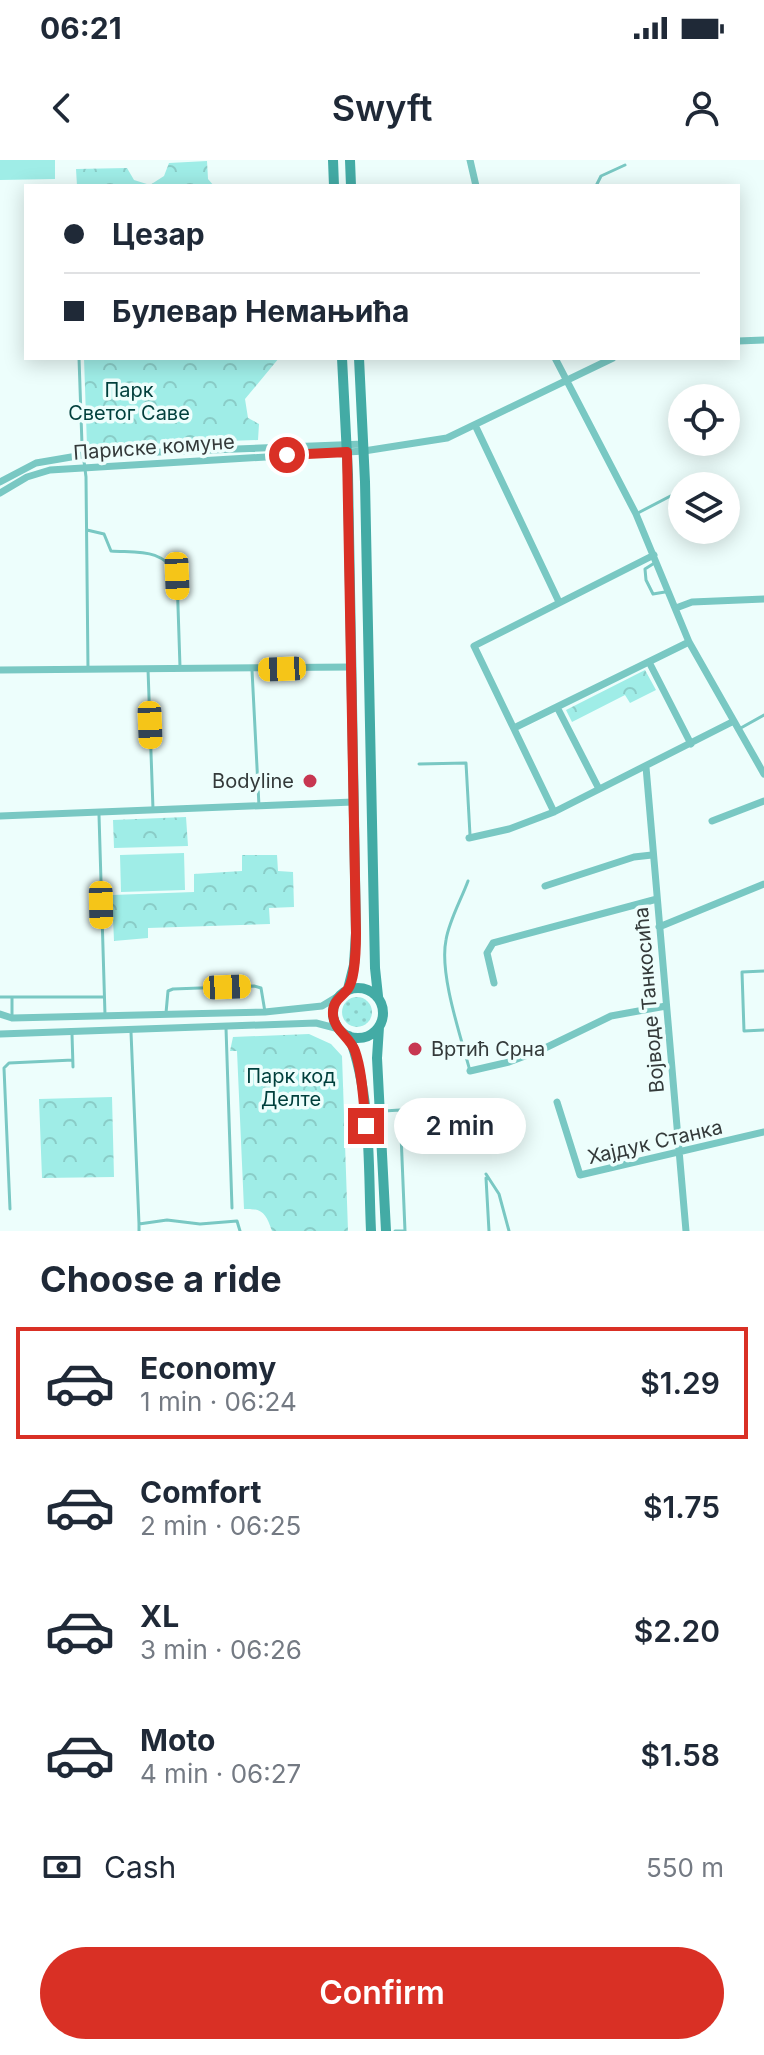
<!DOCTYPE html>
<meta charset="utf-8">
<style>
body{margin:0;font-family:Inter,sans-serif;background:#f2f2f3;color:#1f2937;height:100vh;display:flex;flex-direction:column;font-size:30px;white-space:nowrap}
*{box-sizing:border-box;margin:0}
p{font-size:26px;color:#747a83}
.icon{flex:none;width:44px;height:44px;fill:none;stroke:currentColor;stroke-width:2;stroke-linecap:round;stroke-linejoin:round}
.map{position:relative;height:1071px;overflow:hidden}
.side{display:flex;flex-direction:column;background:#fff;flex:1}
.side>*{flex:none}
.banner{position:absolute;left:24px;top:24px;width:716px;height:176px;border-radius:0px;box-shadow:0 4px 20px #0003;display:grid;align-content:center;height:176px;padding:0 40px;background:#fff}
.buttons{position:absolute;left:668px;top:224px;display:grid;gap:16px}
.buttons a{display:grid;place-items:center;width:72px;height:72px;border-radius:50%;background:#fff;box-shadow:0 4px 20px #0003;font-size:40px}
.end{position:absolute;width:36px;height:36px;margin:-18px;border:10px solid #d93025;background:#fff;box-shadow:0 0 0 4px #fff}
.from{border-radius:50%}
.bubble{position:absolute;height:56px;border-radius:28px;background:#fff;box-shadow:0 4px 20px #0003;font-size:26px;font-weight:600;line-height:56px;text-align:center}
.car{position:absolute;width:24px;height:48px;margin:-24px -12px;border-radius:10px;box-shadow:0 0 6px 2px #0007;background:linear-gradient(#f5c518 24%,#345 0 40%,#f5c518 0 76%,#345 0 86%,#f5c518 0)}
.banner b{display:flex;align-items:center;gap:28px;height:76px;font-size:30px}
.banner b+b{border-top:2px solid #e0e1e3}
.banner i{width:20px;height:20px;background:#1f2937}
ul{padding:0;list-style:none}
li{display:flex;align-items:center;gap:24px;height:112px;margin:0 16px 12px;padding:0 24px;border:4px solid transparent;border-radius:0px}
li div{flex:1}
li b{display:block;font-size:30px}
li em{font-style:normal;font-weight:600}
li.selected{border-color:#d93025}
li>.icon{width:72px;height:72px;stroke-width:1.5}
h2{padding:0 40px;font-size:36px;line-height:96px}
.pay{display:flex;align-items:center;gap:20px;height:88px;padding:0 40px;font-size:30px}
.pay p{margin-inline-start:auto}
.button{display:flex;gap:16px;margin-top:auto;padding:16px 40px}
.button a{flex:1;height:92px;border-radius:48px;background:#d93025;color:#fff;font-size:32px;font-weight:600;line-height:92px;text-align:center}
.status{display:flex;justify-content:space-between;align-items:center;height:56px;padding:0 40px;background:#fff;direction:ltr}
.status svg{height:22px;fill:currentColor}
header{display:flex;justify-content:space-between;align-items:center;height:104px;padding:0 40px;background:#fff;font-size:36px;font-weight:600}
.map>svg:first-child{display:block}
.grass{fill:url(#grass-dots)}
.park{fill:url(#park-crowns)}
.garden{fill:#9fede7}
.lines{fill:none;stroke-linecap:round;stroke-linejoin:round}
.lane{stroke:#79c8c3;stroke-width:3}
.street{stroke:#79c8c3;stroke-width:7}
.secondary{stroke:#43aba5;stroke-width:10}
.route{stroke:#d93025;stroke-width:10}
.poi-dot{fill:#c73751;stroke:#edfefc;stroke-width:3}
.labels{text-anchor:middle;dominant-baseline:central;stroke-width:7;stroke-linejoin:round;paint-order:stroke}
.park-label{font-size:20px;fill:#003f3c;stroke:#edfefc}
.street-label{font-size:20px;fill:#343a3a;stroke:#edfefc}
.poi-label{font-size:20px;fill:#343a3a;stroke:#edfefc;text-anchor:end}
</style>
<div class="status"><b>06:21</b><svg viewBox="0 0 49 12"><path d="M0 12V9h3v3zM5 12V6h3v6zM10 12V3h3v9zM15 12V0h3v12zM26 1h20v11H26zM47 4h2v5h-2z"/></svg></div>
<header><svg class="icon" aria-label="back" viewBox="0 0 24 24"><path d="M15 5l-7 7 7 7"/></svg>Swyft<svg class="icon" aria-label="person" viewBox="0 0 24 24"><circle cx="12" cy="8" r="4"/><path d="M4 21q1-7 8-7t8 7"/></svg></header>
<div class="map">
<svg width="764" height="1071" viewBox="0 0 764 1071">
<defs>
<pattern id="grass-dots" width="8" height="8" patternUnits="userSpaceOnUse" patternTransform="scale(2)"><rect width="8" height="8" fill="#9fede7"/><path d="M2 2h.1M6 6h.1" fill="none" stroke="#8accc7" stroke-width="1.8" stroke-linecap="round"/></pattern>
<pattern id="park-crowns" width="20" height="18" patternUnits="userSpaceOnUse" patternTransform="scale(2)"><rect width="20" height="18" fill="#9fede7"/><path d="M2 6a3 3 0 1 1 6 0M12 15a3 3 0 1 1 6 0" fill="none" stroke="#8accc7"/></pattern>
</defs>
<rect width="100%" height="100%" fill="#edfefc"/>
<path class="grass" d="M342 852a15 15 0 1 1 30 0a15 15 0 1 1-30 0Z"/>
<path class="park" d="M207 1 208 19 214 26H77L76 9 127 8 134 20 150 25 164 16 169 3Z
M84 198H279L245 239 248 258 259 264 258 280 87 286Z
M645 510 656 530 630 543 625 535 572 562 566 550Z
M186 657 188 686 114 688 113 660Z
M242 695H277L278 711 293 712 294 747 269 748 270 764 148 768V778L114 781 112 735 194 732V714L242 711Z
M309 874 331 884 342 896 348 1071H272C266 1054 263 1048 244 1049L237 891H230L233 877Z
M112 937 114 1017 42 1018 39 939Z"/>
<path class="garden" d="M0 0H55V19L0 20Z
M184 693 185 730 121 732 120 695Z"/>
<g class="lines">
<path class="lane" d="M596 26 601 16 625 5
M79 198 82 285 86 317 88 509
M691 326 707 318
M636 354 682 330
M87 370 104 374 111 391C137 393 164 388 177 416L180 507
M656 402 645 409 646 420 653 434 665 432
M148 509 153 649
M252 510 259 646
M739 569 764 555
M419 604 466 603 470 675
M99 655 105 855
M468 721C461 740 449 761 446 780 439 814 461 877 470 911
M764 811 742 812 744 871 764 870
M0 837H104
M12 837V857
M166 853 168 831 173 829 254 826 261 828 265 852
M226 868 232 1048
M131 872 139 1064
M72 874 73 907
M384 951 400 950 405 1071
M486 1014 499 1034 509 1071
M486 1018 489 1071
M10 1049 4 908 9 903 73 900
M139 1071V1064L167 1060 200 1064 237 1061 240 1071
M395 1071H405"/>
<path class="street" d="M470 0 476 26
M738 181 764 180
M555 198 636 354 689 482 764 614
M475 265 559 442
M0 322 36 303 83 295 364 284
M0 333 27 317 50 310 364 291 447 278 613 198
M676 448 692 442 764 439
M649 502 691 584
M0 510 352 507
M557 547 599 629
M514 568 689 482
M646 607 686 1071
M554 652 474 486 654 395
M0 656 353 642
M712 661 764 641
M469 678 509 669 554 652 734 561
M545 726 634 697 652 695
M659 767 764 724
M494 823 487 793 493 783 657 739
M0 854 12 858 265 852 322 846 340 835
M0 874 316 863 339 869
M470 911 509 902 541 890 611 856 666 846
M557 942 580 1015 764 972"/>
<path class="secondary" d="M333 0 334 26
M350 0 351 26
M342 198 348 315 356 773 354 805 348 829
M359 198 365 322 375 808 378 836
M333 853a25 25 0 1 1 50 0a25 25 0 1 1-50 0Z
M379 867 377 898 386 1071
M349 876C372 936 368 1008 371 1071"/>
</g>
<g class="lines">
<path class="route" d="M287 295 347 292 356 773C356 786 355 819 348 829 341 838 332 841 333 855 334 870 350 877 355 891 363 914 363 942 366 966"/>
</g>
<g class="poi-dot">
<circle cx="310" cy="621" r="8"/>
<circle cx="415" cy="889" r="8"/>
</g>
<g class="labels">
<g class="park-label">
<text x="129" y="230">Парк<tspan x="129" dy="23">Светог Саве</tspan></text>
<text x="291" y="916">Парк код<tspan x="291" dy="23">Делте</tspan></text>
</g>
<g class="street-label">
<text transform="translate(154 287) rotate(-4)">Париске комуне</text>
<text transform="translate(649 840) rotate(-95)">Војводе Танкосића</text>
<text transform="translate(655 982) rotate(-13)">Хајдук Станка</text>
</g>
<g class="poi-label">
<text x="294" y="621">Bodyline</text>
<text x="431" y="889" text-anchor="start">Вртић Срна</text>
</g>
</g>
</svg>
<div class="buttons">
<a><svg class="icon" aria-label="locate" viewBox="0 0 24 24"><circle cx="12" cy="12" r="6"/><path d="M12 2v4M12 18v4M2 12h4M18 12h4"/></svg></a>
<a><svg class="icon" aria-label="layers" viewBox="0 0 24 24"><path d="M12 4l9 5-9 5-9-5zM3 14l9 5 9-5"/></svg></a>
</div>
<i class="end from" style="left:287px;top:295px"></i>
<i class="end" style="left:366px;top:966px"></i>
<div class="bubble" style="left:394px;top:938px;width:132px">2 min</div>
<i class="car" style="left:177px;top:416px;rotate:178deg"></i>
<i class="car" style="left:282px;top:509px;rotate:268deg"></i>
<i class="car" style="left:150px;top:565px;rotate:178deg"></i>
<i class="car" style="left:101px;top:745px;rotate:179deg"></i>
<i class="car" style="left:227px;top:827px;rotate:88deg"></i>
<div class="banner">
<b><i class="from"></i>Цезар</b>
<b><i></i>Булевар Немањића</b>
</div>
</div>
<section class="side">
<h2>Choose a ride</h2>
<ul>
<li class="selected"><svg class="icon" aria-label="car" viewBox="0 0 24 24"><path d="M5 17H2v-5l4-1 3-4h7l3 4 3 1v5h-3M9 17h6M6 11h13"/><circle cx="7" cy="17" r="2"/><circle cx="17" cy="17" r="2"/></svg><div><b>Economy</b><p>1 min · 06:24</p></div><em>$1.29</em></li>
<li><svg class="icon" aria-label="car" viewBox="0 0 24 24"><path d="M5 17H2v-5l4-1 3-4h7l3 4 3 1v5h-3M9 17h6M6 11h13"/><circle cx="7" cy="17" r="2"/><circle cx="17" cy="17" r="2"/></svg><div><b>Comfort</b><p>2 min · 06:25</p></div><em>$1.75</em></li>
<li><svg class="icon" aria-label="car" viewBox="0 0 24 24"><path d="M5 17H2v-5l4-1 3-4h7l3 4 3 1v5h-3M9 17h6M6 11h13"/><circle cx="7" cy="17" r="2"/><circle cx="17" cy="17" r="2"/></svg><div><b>XL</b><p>3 min · 06:26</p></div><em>$2.20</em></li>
<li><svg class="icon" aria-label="car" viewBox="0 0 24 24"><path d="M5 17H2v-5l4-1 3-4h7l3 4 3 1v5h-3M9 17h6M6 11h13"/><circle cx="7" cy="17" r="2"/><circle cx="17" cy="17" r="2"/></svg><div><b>Moto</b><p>4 min · 06:27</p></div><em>$1.58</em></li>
</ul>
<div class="pay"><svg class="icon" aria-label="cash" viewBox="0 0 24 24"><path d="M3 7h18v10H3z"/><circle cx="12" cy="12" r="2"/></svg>Cash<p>550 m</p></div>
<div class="button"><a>Confirm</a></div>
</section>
